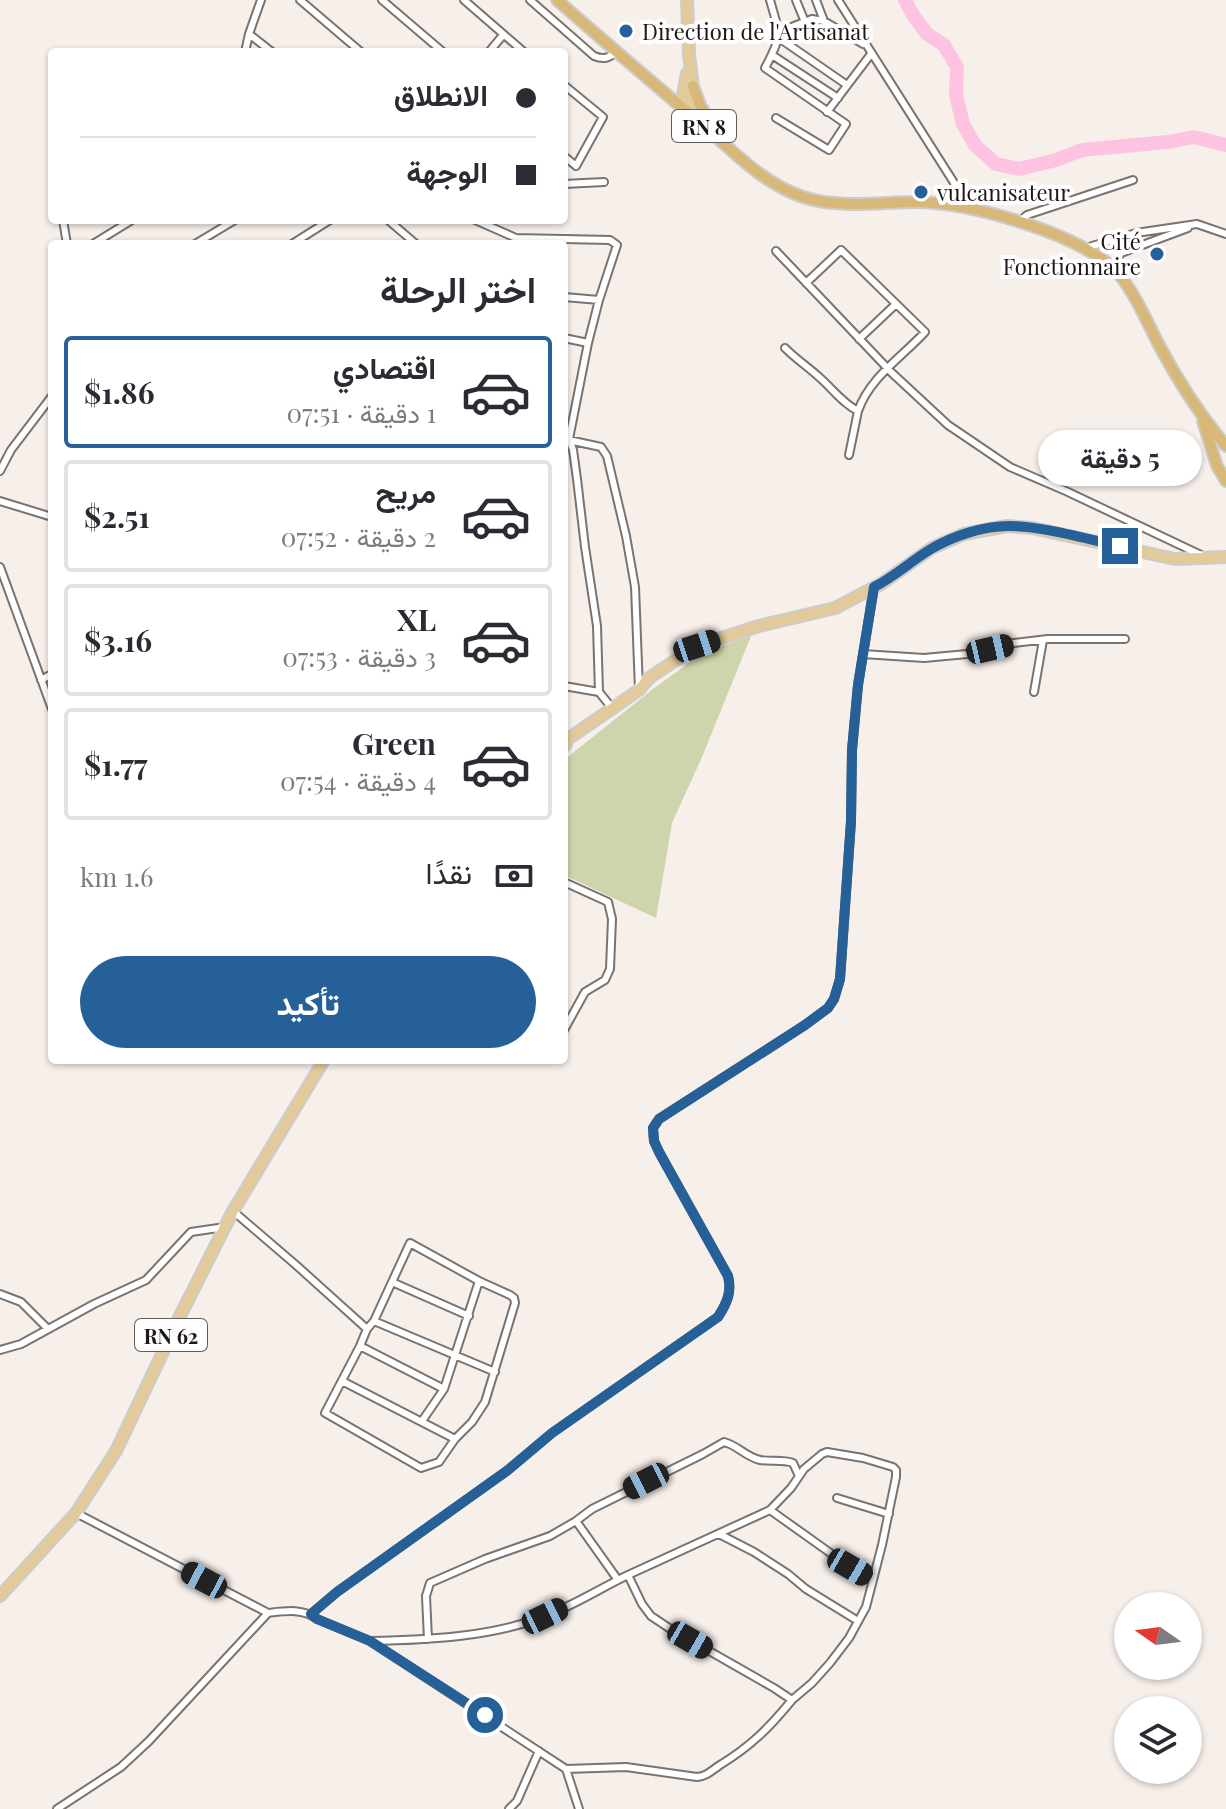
<!DOCTYPE html>
<html lang="ar">
<meta charset="utf-8">
<style>
body{margin:0;font-family:"Playfair Display",Vazirmatn,serif;background:#f7f7f7;color:#2b2b33;direction:rtl;height:100vh;display:flex;flex-direction:column;font-size:30px;white-space:nowrap}
*{box-sizing:border-box;margin:0}
p{font-size:26px;color:#7c7c81}
.icon{flex:none;width:44px;height:44px;fill:none;stroke:currentColor;stroke-width:2;stroke-linecap:round;stroke-linejoin:round}
.map{position:relative;flex:1;overflow:hidden;direction:ltr}
.drawer{position:absolute;left:48px;top:240px;width:520px;height:824px;display:flex;flex-direction:column;background:#fff;border-radius:8px;box-shadow:0 2px 6px #0004;direction:rtl}
.drawer>*{flex:none}
.hud{position:absolute;left:48px;top:48px;width:520px;height:176px;border-radius:8px;box-shadow:0 2px 6px #0004;direction:rtl;display:grid;align-content:center;height:176px;padding:0 32px;background:#fff}
.needle{width:52px;rotate:284deg}
.tools{position:absolute;left:1114px;top:1592px;display:grid;gap:16px}
.tools a{display:grid;place-items:center;width:88px;height:88px;border-radius:50%;background:#fff;box-shadow:0 2px 6px #0004;font-size:40px}
.end{position:absolute;width:36px;height:36px;margin:-18px;border:10px solid #266098;background:#fff;box-shadow:0 0 0 4px #fff}
.from{border-radius:50%}
.bubble{position:absolute;height:56px;border-radius:28px;background:#fff;box-shadow:0 2px 6px #0004;font-size:26px;font-weight:700;line-height:56px;text-align:center;direction:rtl}
.car{position:absolute;width:24px;height:48px;margin:-24px -12px;border-radius:10px;box-shadow:0 0 6px 2px #0007;background:linear-gradient(#222 24%,#8ab4d8 0 40%,#222 0 76%,#8ab4d8 0 86%,#222 0)}
.hud b{display:flex;align-items:center;gap:28px;height:76px;font-size:30px}
.hud b+b{border-top:2px solid #e1e1e2}
.hud i{width:20px;height:20px;background:#2b2b33}
ul{padding:0;list-style:none}
li{display:flex;align-items:center;gap:24px;height:112px;margin:0 16px 12px;padding:0 16px;border:4px solid #e1e1e2;border-radius:8px}
li div{flex:1}
li b{display:block;font-size:30px}
li em{font-style:normal;font-weight:700}
li.selected{border-color:#266098}
li>.icon{width:72px;height:72px;stroke-width:1.5}
h2{padding:0 32px;font-size:36px;line-height:96px}
.pay{display:flex;align-items:center;gap:20px;height:88px;padding:0 32px;font-size:30px}
.pay p{margin-inline-start:auto}
.cta{display:flex;gap:16px;margin-top:auto;padding:16px 32px}
.cta a{flex:1;height:92px;border-radius:48px;background:#266098;color:#fff;font-size:32px;font-weight:700;line-height:92px;text-align:center}
.map>svg:first-child{display:block}
.green{fill:#ced4ac}
.lines{fill:none;stroke-linecap:round;stroke-linejoin:round}
.river{stroke:#ffc3e2;stroke-width:14}
.minor-casing{stroke:#7a736f;stroke-width:10}
.primary-casing{stroke:#cdcccc;stroke-width:14}
.trunk-casing{stroke:#cdcccc;stroke-width:14}
.minor{stroke:#fff;stroke-width:6}
.primary{stroke:#e2ca9a;stroke-width:10}
.trunk{stroke:#d8b878;stroke-width:10}
.route{stroke:#266098;stroke-width:10}
.poi-dot{fill:#266098;stroke:#fffdfd;stroke-width:3}
.labels{text-anchor:middle;dominant-baseline:central;stroke-width:8;stroke-linejoin:round;paint-order:stroke}
.shield{fill:#fffdfd;stroke:#5f5d5c;stroke-width:2}
.shield-label{font-size:20px;font-weight:bold;fill:#1b1817}
.poi-label{font-size:22px;fill:#1b1817;stroke:#fffdfd;text-anchor:start}
</style>
<div class="map">
<svg width="1226" height="1809" viewBox="0 0 1226 1809">
<rect width="100%" height="100%" fill="#f7efea"/>
<path class="green" d="M751 636 702 757 672 823 656 918 564 875V760L653 689 704 652Z"/>
<g class="lines">
<path class="river" d="M905 0 913 15 927 34 944 45 957 67 956 95 963 124 975 145 996 164 1019 169 1056 160 1082 150 1168 142 1194 137 1226 145"/>
<defs>
<path id="minor" d="M300 0 361 52
M382 0 443 52
M464 0 524 52
M530 0 594 56C604 60 608 58 617 52
M770 0C780 36 783 34 765 68L846 124 829 150 776 118
M796 0 805 22
M816 0 824 21
M838 0 970 208
M779 32 812 19 824 21 863 44
M249 34 272 52
M779 38 847 85
M245 52 249 34 261 0
M489 52 503 35
M772 55 838 98
M564 85 603 117 576 166 564 156
M827 112 871 54
M564 184 604 182
M63 220 67 244
M388 220 416 244
M475 220 516 238 610 240 617 245 599 300 564 297
M1019 222 1027 215 1133 180
M93 244 132 220
M195 244 235 220
M292 244 330 220
M1087 250 1092 246 1136 233 1197 224 1226 234
M776 251 892 373 948 425 1010 467 1068 492 1201 555
M1112 267 1121 253 1188 228
M599 300 588 343 569 439 573 450 577 479 585 547 597 626 599 692 612 708
M564 338 588 343
M859 339 896 304
M785 348C796 359 808 367 819 377 833 389 842 403 858 411 870 377 902 357 925 332L841 250 806 283
M564 439 601 447 607 456 626 536 635 587 639 689
M849 455 858 411
M0 471 11 450 52 396
M0 501 52 517
M0 567 52 709
M863 654 924 658 967 654 1014 643 1048 639H1125
M41 680 52 674
M564 686 599 692
M1034 692 1043 640
M564 882 608 902 612 919 610 969 605 980 585 992 564 1030
M233 1211 296 1265 367 1329
M410 1243 479 1281 510 1295 514 1298 515 1303 485 1402 472 1422 455 1439 439 1462 421 1468 325 1413 360 1346 367 1329 374 1321Z
M392 1282 469 1316
M0 1294 21 1302 48 1329
M374 1321 495 1372
M360 1346 444 1389
M0 1350 21 1344 94 1304 146 1280 191 1232 225 1227
M342 1381 455 1439
M422 1421 444 1389 479 1281
M837 1498 889 1514
M770 1510 850 1567 872 1579
M76 1513 268 1613C285 1611 303 1608 317 1619L370 1641 566 1769 579 1809
M576 1521 618 1580
M719 1534 754 1552 788 1574 806 1589 858 1621
M628 1575 770 1510 791 1488 804 1469 822 1454 827 1452 863 1458 893 1467 896 1470V1477L882 1545 866 1607 849 1638 830 1663 812 1683 792 1700
M311 1614 337 1592 508 1470 552 1433 718 1317C727 1303 732 1292 728 1276L659 1152 654 1141 653 1128 659 1119 805 1025 828 1008 834 999 840 979 851 821 852 750 858 685 874 587
M428 1639 426 1596 430 1583 485 1559 550 1536 576 1521 592 1509 703 1454 724 1442C737 1445 746 1457 760 1460 771 1462 782 1459 793 1463L799 1476
M370 1641C428 1640 491 1637 546 1616 574 1605 601 1588 628 1575L642 1604 651 1616 669 1628 774 1688 792 1700C769 1728 751 1746 720 1765 711 1771 707 1776 697 1777L626 1767 566 1769
M57 1809 121 1767 149 1741 268 1613
M509 1809 517 1801 539 1751"/>
<path id="primary" d="M677 103 683 95 687 73
M685 110 690 102 693 86 689 55 687 0
M564 746 566 744 565 741 639 690 649 678 697 646 759 626 835 608 881 584 932 548 964 534 1007 526 1032 528 1175 559 1226 557
M0 1596 76 1513 116 1451 179 1318 233 1211 324 1060"/>
<path id="trunk" d="M557 0C606 43 655 85 705 127 735 153 764 184 803 197 840 209 880 202 918 202 971 203 1072 232 1112 267 1131 284 1147 322 1159 345 1178 381 1200 415 1226 446
M693 86 700 105 716 132
M1203 421 1217 466 1226 481"/>
</defs>
<use href="#minor" class="minor-casing"/>
<use href="#primary" class="primary-casing"/>
<use href="#trunk" class="trunk-casing"/>
<use href="#minor" class="minor"/>
<use href="#primary" class="primary"/>
<use href="#trunk" class="trunk"/>
</g>
<g class="lines">
<path class="route" d="M485 1715 370 1641 317 1619 311 1614 337 1592 508 1470 552 1433 718 1317C727 1303 732 1292 728 1276L659 1152 654 1141 653 1128 659 1119 805 1025 828 1008 834 999 840 979 851 821 852 750 858 685 874 587C894 577 911 561 931 549 953 536 983 526 1009 526 1043 526 1086 539 1120 546"/>
</g>
<g class="poi-dot">
<circle cx="626" cy="31" r="8"/>
<circle cx="921" cy="192" r="8"/>
<circle cx="1157" cy="254" r="8"/>
</g>
<g class="labels">
<g class="shield">
<rect x="672" y="110" width="64" height="32" rx="6"/>
<rect x="135" y="1319" width="72" height="32" rx="6"/>
</g>
<g class="shield-label">
<text x="704" y="126">RN 8</text>
<text x="171" y="1335">RN 62</text>
</g>
<g class="poi-label">
<text x="642" y="31">Direction de l'Artisanat</text>
<text x="937" y="192">vulcanisateur</text>
<text x="1141" y="241" text-anchor="end">Cité<tspan x="1141" dy="25">Fonctionnaire</tspan></text>
</g>
</g>
</svg>
<div class="tools">
<a><svg class="needle" viewBox="-14 -14 28 28"><path d="M0-13l5 13h-10z" fill="#e53935"/><path d="M0 13l5-13h-10z" fill="#7c7c81"/></svg></a>
<a><svg class="icon" aria-label="layers" viewBox="0 0 24 24"><path d="M12 4l9 5-9 5-9-5zM3 14l9 5 9-5"/></svg></a>
</div>
<i class="end from" style="left:485px;top:1715px"></i>
<i class="end" style="left:1120px;top:546px"></i>
<div class="bubble" style="left:1038px;top:430px;width:164px">5 دقيقة</div>
<i class="car" style="left:697px;top:646px;rotate:72deg"></i>
<i class="car" style="left:990px;top:649px;rotate:77deg"></i>
<i class="car" style="left:646px;top:1481px;rotate:243deg"></i>
<i class="car" style="left:850px;top:1567px;rotate:120deg"></i>
<i class="car" style="left:204px;top:1580px;rotate:298deg"></i>
<i class="car" style="left:545px;top:1616px;rotate:64deg"></i>
<i class="car" style="left:690px;top:1640px;rotate:120deg"></i>
<div class="hud">
<b><i class="from"></i>الانطلاق</b>
<b><i></i>الوجهة</b>
</div>
<section class="drawer">
<h2>اختر الرحلة</h2>
<ul>
<li class="selected"><svg class="icon" aria-label="car" viewBox="0 0 24 24"><path d="M5 17H2v-5l4-1 3-4h7l3 4 3 1v5h-3M9 17h6M6 11h13"/><circle cx="7" cy="17" r="2"/><circle cx="17" cy="17" r="2"/></svg><div><b>اقتصادي</b><p>1 دقيقة · 07:51</p></div><em>$1.86</em></li>
<li><svg class="icon" aria-label="car" viewBox="0 0 24 24"><path d="M5 17H2v-5l4-1 3-4h7l3 4 3 1v5h-3M9 17h6M6 11h13"/><circle cx="7" cy="17" r="2"/><circle cx="17" cy="17" r="2"/></svg><div><b>مريح</b><p>2 دقيقة · 07:52</p></div><em>$2.51</em></li>
<li><svg class="icon" aria-label="car" viewBox="0 0 24 24"><path d="M5 17H2v-5l4-1 3-4h7l3 4 3 1v5h-3M9 17h6M6 11h13"/><circle cx="7" cy="17" r="2"/><circle cx="17" cy="17" r="2"/></svg><div><b>XL</b><p>3 دقيقة · 07:53</p></div><em>$3.16</em></li>
<li><svg class="icon" aria-label="car" viewBox="0 0 24 24"><path d="M5 17H2v-5l4-1 3-4h7l3 4 3 1v5h-3M9 17h6M6 11h13"/><circle cx="7" cy="17" r="2"/><circle cx="17" cy="17" r="2"/></svg><div><b>Green</b><p>4 دقيقة · 07:54</p></div><em>$1.77</em></li>
</ul>
<div class="pay"><svg class="icon" aria-label="cash" viewBox="0 0 24 24"><path d="M3 7h18v10H3z"/><circle cx="12" cy="12" r="2"/></svg>نقدًا<p>1.6 km</p></div>
<div class="cta"><a>تأكيد</a></div>
</section>
</div>
